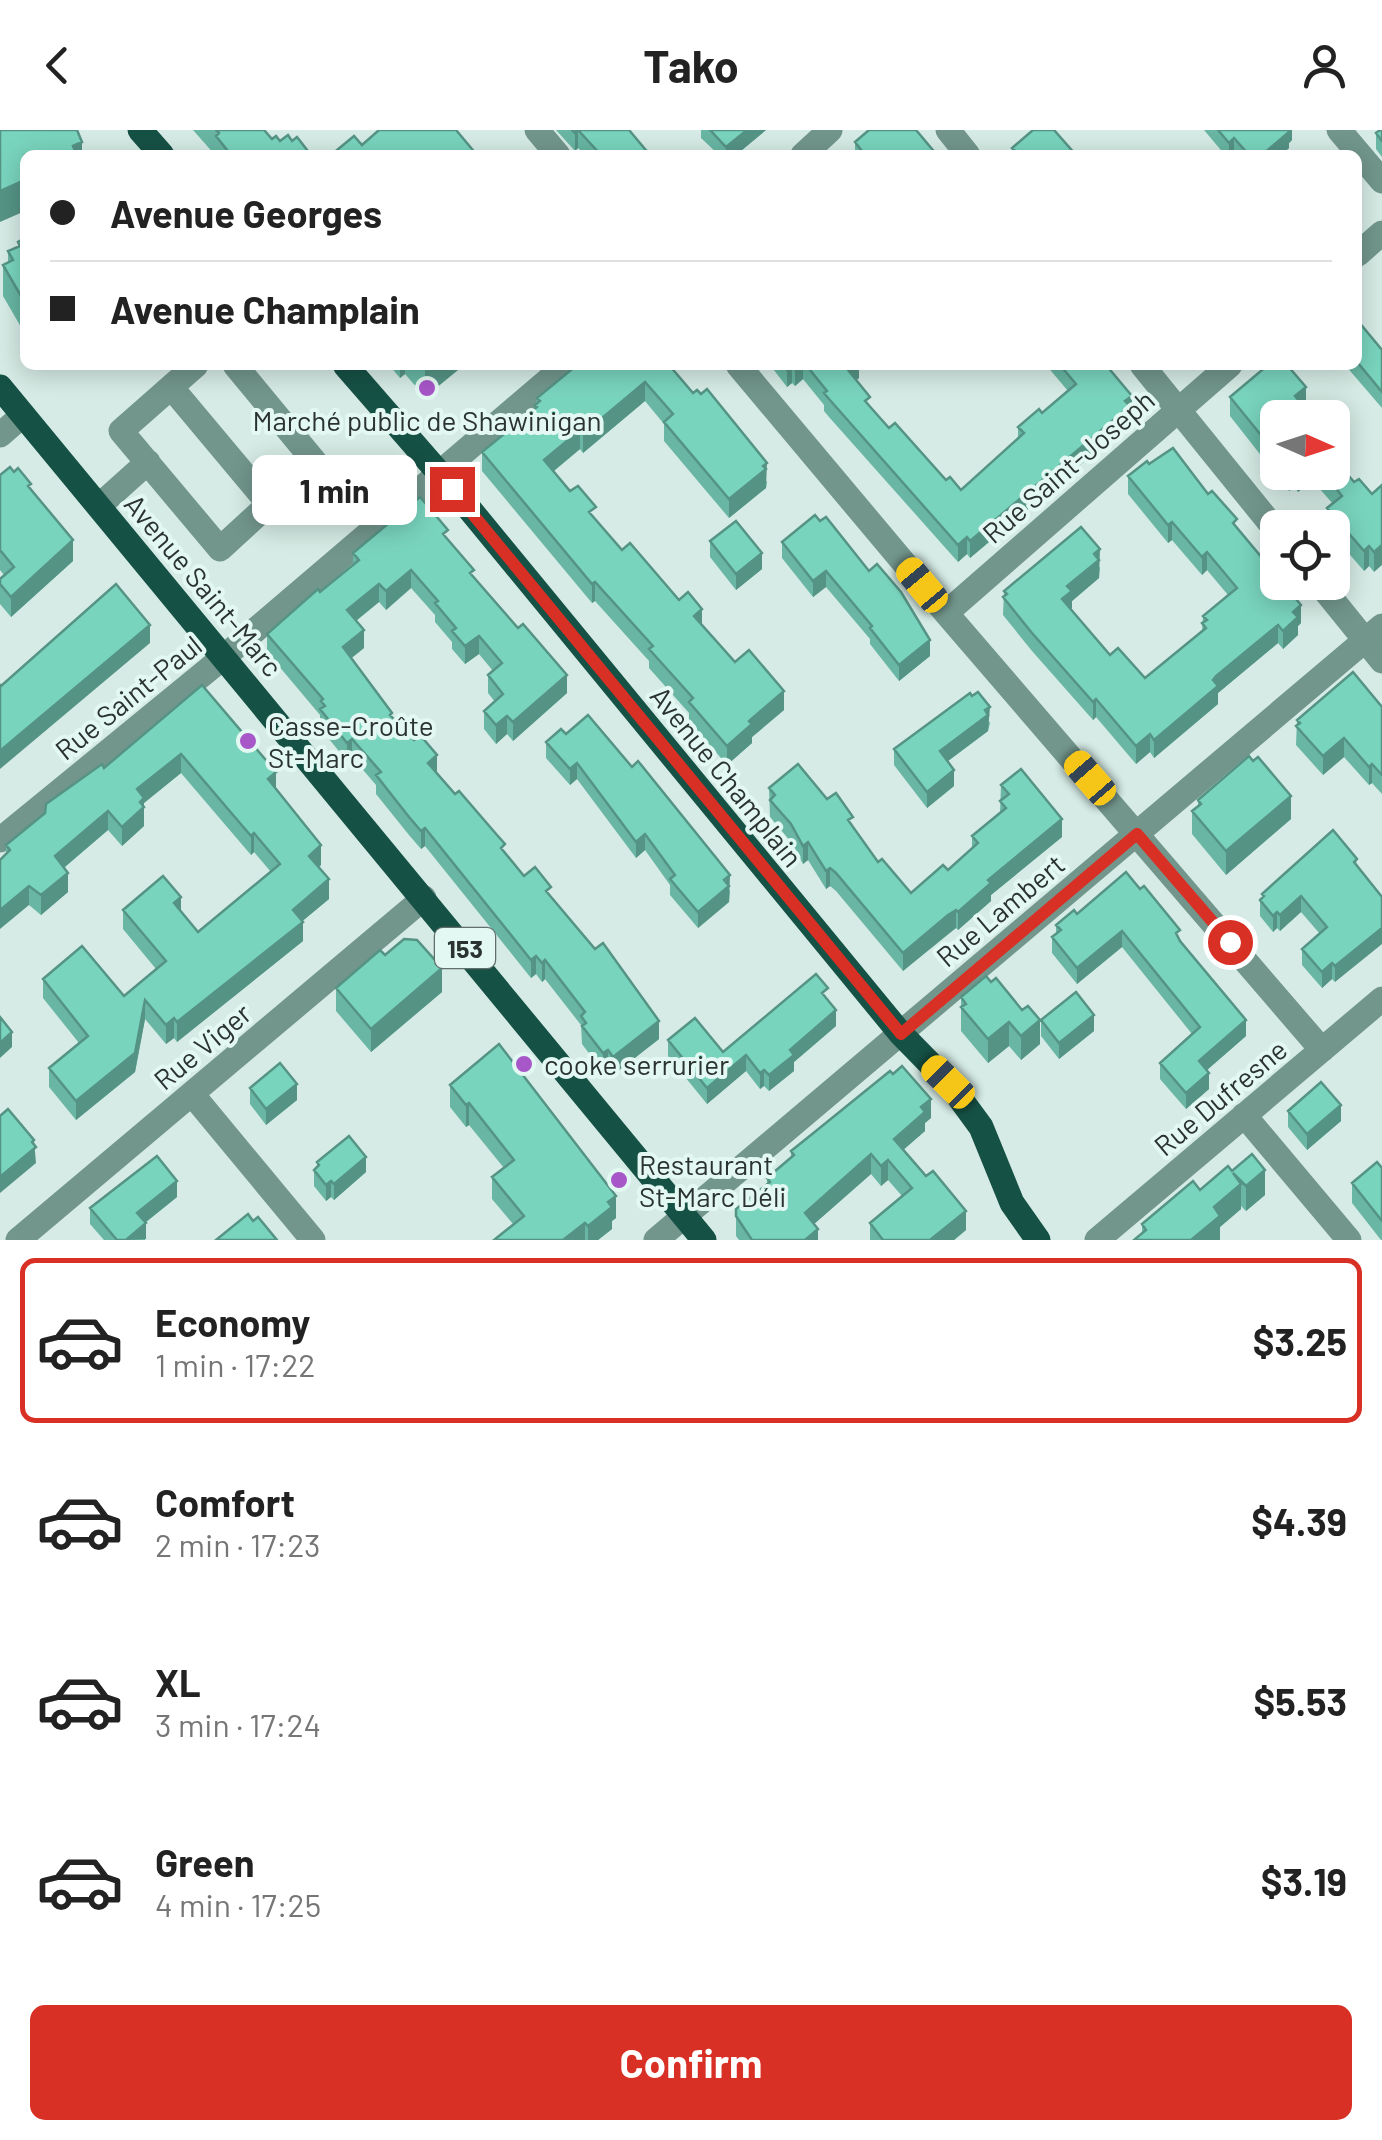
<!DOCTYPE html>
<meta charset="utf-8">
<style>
body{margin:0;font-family:Barlow,sans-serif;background:#f6f6f6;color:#222;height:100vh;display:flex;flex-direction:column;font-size:38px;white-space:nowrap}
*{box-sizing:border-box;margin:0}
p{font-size:32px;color:#767676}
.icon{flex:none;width:55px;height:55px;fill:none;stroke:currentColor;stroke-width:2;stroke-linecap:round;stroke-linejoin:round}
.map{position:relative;height:1110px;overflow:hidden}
.details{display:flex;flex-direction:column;background:#fff;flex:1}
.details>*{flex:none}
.top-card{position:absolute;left:20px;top:20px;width:1342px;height:220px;border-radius:15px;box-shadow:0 5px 25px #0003;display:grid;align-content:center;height:220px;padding:0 30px;background:#fff}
.needle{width:65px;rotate:93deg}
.tools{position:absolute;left:1260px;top:270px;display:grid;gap:20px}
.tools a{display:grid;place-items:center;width:90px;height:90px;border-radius:15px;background:#fff;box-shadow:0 5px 25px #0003;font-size:50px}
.end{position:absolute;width:45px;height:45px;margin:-22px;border:12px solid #d93025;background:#fff;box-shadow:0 0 0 5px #fff}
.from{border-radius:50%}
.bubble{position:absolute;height:70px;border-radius:15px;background:#fff;box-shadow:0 5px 25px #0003;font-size:32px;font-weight:700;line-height:70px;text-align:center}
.car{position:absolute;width:30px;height:60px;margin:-30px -15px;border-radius:12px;box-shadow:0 0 8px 2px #0007;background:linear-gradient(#f5c518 24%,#345 0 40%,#f5c518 0 76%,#345 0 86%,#f5c518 0)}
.top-card b{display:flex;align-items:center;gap:35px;height:95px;font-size:38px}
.top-card b+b{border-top:2px solid #e0e0e0}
.top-card i{width:25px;height:25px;background:#222}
ul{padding:18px 0 0;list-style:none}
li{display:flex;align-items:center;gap:30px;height:165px;margin:0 20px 15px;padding:0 10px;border:5px solid transparent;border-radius:15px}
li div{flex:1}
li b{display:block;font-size:38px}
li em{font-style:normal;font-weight:700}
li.active{border-color:#d93025}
li>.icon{width:90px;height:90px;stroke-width:1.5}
.primary-button{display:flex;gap:20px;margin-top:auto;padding:20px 30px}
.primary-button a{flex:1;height:115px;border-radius:15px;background:#d93025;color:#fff;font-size:40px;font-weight:700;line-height:115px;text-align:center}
header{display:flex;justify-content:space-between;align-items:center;height:130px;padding:0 30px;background:#fff;font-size:45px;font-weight:700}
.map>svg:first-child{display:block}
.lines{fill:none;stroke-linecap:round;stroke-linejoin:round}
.minor{stroke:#72968c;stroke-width:25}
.major{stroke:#165145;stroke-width:25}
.wall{fill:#68b6a3}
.shaded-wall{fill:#559485}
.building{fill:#79d4be;stroke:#559485;stroke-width:2.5}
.route{stroke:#d93025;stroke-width:12}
.poi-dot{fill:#a757c8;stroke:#e3f8f2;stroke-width:4}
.labels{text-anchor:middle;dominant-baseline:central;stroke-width:8;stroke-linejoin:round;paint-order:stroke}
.shield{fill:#e3f8f2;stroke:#626e6b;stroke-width:2.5}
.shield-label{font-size:25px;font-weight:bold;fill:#2b3331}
.poi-label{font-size:28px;fill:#2b3331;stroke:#e3f8f2;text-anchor:start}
.street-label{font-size:28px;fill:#2b3331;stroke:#e3f8f2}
</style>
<header><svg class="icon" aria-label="back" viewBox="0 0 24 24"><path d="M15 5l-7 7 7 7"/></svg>Tako<svg class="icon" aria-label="person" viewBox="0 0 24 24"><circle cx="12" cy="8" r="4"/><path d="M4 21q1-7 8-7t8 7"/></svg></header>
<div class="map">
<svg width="1382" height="1110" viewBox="0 0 1382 1110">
<rect width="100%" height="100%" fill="#d6ebe5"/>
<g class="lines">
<path class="minor" d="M537 0 558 25
M948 0 968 25
M1339 0 1382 51
M803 25 830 0
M1358 124 1382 103
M196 235 121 301 220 419 315 332 235 235
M738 235 946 483 1322 920
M1142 235 1278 403
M171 257 269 374
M0 305 23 285
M99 376 148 332
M1318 452 1382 531
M946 483 1230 235
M0 710 225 526 566 235
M192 964 313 1110
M1244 985 1349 1110
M18 1110 424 768
M656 1110 1382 496
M1097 1110 1382 869"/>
<path class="major" d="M140 0 162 25
M345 235 453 359 901 904 948 952 981 997 1012 1073 1038 1110
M0 257 704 1110"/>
</g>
<path class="wall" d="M193 0H264L272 9 280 11H292L311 25H215Z
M556 0H629L650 25H586L578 18 575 21Z
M701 0H766L736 25H719L701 8Z
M1204 0H1292V10L1289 13V18L1281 25H1225Z
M1382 0V27L1376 19V3Z
M855 12 937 25H855Z
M25 108V204L3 166V135L8 133V121L18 117V112Z
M1358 191 1382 220V278L1345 235H1358Z
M389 235H464L425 267 405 244 400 248Z
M669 235 767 352 766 358 729 388 664 311V294L645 271 583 323 580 319 554 341 622 420 679 470 735 532 784 580 752 607V613L727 635 689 591V583L649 538V531L595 471 592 473 482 341V322L535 279 537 268Z
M770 235H859V248L856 250 870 276 889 298 946 350 961 360 1018 308V297L1042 283 1068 261 1046 235H1106L1132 283 1130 285V293L970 428 967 424 958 432 829 287 824 281V275L803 249 795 256 792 253 787 257Z
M1230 267 1306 277 1299 283 1278 288V342H1332L1354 352 1372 364 1382 355 1374 442 1369 436 1364 441 1332 404V398H1327V378L1333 374 1312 350 1298 362 1294 357 1289 361 1230 286Z
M1149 334 1208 364 1237 398 1301 493 1298 496V505L1283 519 1278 513 1218 563V574L1154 628 1150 622 1136 634 1096 587 1093 590 1032 521 1003 485 1004 461 1100 437 1099 448 1072 471 1071 479 1110 525 1145 548 1202 501 1203 486 1228 465 1207 440 1202 445 1172 410 1168 413 1128 364V346Z
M0 345 31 360 73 431 11 487 0 474V449L4 445 0 440Z
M815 385 930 526 899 551 870 514V509L826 457 813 467 782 428V412Z
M448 409 474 448 567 563 513 611 507 604 496 614 484 599V581L495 572 488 563V545L493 541 479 524 465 534 452 519V512L435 492V485L411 458 386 480 379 472 356 491 364 518 351 528 392 587 437 643 524 746 551 767 659 909 613 945 608 938 603 942 582 914 581 895 545 849 542 852 536 844 531 848 425 716 421 719 409 705 376 664V655L352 627 347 631 320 598V585L267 522V504L353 435V423Z
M710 411 762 439 736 460 710 427Z
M202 555 276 659 321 735 318 737 329 769 302 791 303 811 177 912 174 908 166 914 145 889 135 942 76 990 49 957V938L79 913 43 868V849L124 866 156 839 123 799V780L181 782 198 802 271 742 254 722 251 725 181 643 144 673V696L122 716 108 700 64 738 68 762 41 785 29 775 6 724V715L104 638Z
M972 566 990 593 988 601 948 631 954 656 927 678 894 635V619Z
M1382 577V664L1372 653 1369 655 1344 627 1323 645 1296 615 1297 590Z
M561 599 730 761 729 772 698 798 670 765V755L645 720 636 728 577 649 570 655 546 628V612Z
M1001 655 1062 707 991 765V771L958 800 956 798 948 803 903 841 836 761 830 756 826 759 808 730 803 734 791 712 770 687 769 658 827 669 853 697 878 732 911 763 948 740 972 718V706L1000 683Z
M1198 670 1291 689 1226 745 1192 704V681L1198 676Z
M1357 729 1335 852 1332 849 1322 858 1302 835V819L1320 804 1301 782 1280 801 1277 798 1273 802 1260 786V770L1262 768V764Z
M1077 784 1180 809 1246 906 1207 940 1209 959 1186 979 1160 949V933L1192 904 1122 817 1077 854 1052 823V807L1056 804V795Z
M385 825 442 862 371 922 336 881V858Z
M986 846 1040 914 1021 930 1009 916 988 933 961 901V867Z
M828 870 836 896 794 932V941L769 961 764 956 760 959 746 941 707 974 668 926V910L723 922Z
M1041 890 1094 901 1059 929 1041 906Z
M450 955 616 1088 612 1091V1099L598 1110H494L513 1094 492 1069V1047L504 1038 469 995 466 997 450 977Z
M250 958 297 970 266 995 250 974Z
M1288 981 1341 991 1307 1020 1288 997Z
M931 988 925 993V1001L903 1020 966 1100 954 1110H870V1093L902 1066 888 1050 881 1056 871 1044 814 1094 818 1110H739L736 1106V1079L767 1054V1048L791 1027V1021Z
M317 1032 366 1042 334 1070 331 1067 326 1071 314 1056V1040L317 1037Z
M1382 1038V1110H1381L1352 1073V1053Z
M1232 1041 1265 1065 1246 1081 1241 1076V1079L1220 1097V1110L1142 1103V1094Z
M177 1067 145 1093V1110H104L90 1094V1078Z"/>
<path class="shaded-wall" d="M578 0V18L575 21V3Z
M747 0H766L736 25H726V17Z
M1287 0H1292V10L1289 13V18L1281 25H1262Z
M1234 8V24L1229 25V13Z
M82 12V25H73V16Z
M25 50V81L0 92V61Z
M400 235H405V244L400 248Z
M431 235H464L425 267V240Z
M792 235V253L787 257V240Z
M799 235H803V249L795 256V239Z
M854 235H859V248L848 257V240Z
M645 252V271L583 323V304Z
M1306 257V277L1299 283V288L1292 277 1295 266Z
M1132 266V283L1130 285V293L970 428V411Z
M580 300V319L544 349V330Z
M767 333 766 358 729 388V369Z
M1289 342H1294V357L1289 361Z
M1298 342H1312V350L1298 362Z
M1172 392V410L1168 413V395Z
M967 407V424L958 432V415Z
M73 410V431L11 487V467Z
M1382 415V435L1374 442V422Z
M1369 416V436L1364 441V421Z
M1100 419 1099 448 1072 471V479L1062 469 1067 456Z
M1207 422V440L1202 445V427Z
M762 423V439L736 460V444Z
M411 440V458L386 480V461Z
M826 441V457L813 467V451Z
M595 452V471L592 473V454Z
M379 454V472L347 498V480Z
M1301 475V493L1298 496V505L1283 519V501L1293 482Z
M702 479V498L694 486Z
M150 495V513L0 639V621Z
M1278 495V513L1218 563V574L1154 628V610L1216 546Z
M364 500V518L343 535V517Z
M479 506V524L465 534V516Z
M930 510V526L899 551V535Z
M567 545V563L513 611V592Z
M784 561V580L752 607V613L727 635V616L749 591Z
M1096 569V587L1093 590V572Z
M990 577 988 601 940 637V621Z
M507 586V604L496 614V595Z
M1150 604V622L1136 634V616Z
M1344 608V627L1323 645V626Z
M352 609V627L347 631V613Z
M181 624V643L144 673V696L122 716V697L137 659Z
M437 625V643L428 633Z
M577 633V649L570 655V639Z
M1372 634V653L1369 655V637Z
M954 640V656L927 678V662Z
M276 642V661L268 649Z
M1291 666V689L1226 745V721Z
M108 681V700L55 745V726Z
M1062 689V707L991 765V771L958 800V782L988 750Z
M425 698V716L421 719V701Z
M254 703V722L251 725V706Z
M645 704V720L636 728V712Z
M808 712V730L803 734V716Z
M321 715V735L309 745V726Z
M830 738V756L826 759V741Z
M68 743V762L41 785V765Z
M730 745 729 772 698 798V782Z
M329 749V769L293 799V780Z
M29 756V775L0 799V780Z
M1301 766V782L1280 801V785Z
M181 767V787L174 773Z
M956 780V798L903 841V823Z
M1277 782V798L1273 802V786Z
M303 792V811L177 912V892Z
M1382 798V814L1335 852V836Z
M1122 801V817L1077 854V838Z
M536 826V844L531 848V830Z
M545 830V849L542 852V833Z
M1332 833V849L1322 858V842Z
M442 838V862L371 922V899Z
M145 870V889L135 942 76 990V971Z
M836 880V896L794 932V941L769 961V945L790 920Z
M1094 885V901L1059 929V913Z
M174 888V908L166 914V895Z
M1040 890V914L1021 930V906Z
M1246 890V906L1199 947V931Z
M659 891V909L613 945V927Z
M1009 892V916L988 933V909Z
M12 902V917L0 928V913Z
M608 920V938L603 942V923Z
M746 925V941L707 974V958Z
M764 940V956L760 959V943Z
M1209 943V959L1186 979V963Z
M297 954V970L266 995V979Z
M931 969V988L925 993V1001L894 1028V1009L921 977Z
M469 973V995L466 997V975Z
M1341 975V991L1307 1020V1004Z
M34 1010 36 1033 0 1063V1047Z
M871 1024V1044L805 1102V1083Z
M366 1027V1042L334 1070V1054Z
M888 1030V1050L881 1056V1036Z
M1265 1040V1065L1246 1081V1056Z
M177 1051V1067L137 1099V1083Z
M331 1051V1067L326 1071V1055Z
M1241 1054V1079L1220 1097V1110H1191L1214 1077Z
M616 1066V1088L612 1091V1099L598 1110H588V1096L608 1072Z
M966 1081V1100L954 1110H930Z
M146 1093V1109L126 1110Z
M585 1093V1110H563Z
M818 1099V1110H805Z"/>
<path class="building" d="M0 0H77L82 12 73 16 77 25H25V50L0 61Z
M216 0H264L272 9 276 6 280 11 288 5 292 11 297 7 311 25H231L216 6 219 3Z
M379 0H456L477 25H331L354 6 362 15Z
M572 0H629L650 25H601L578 0 575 3Z
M710 0H747L726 17Z
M869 0H916L937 25H865L855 12Z
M1033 0H1054L1076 25H1008L1014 20 1012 18Z
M1218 0H1288L1289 2 1262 25H1249L1234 8 1229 13Z
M1380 0H1382V11L1376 3Z
M25 108V173L3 135 13 130 8 121 20 116 18 112Z
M1358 191 1382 220V262L1358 233Z
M577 235H669L693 263 697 260 701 264 707 259 767 333 763 336 766 339 729 369 664 292 673 284 645 252 583 304 580 300 544 330 570 361 578 356 596 377 589 382 622 420 630 413 679 470 688 462 702 479 694 486 735 532 749 520 784 561 749 591 752 594 727 616 689 572 693 568 649 519 653 516 595 452 592 454 482 322 537 277 535 275 540 271 537 268Z
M783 235H799L795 239 792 235 787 240Z
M806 235H854L848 240 870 267 865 271 889 298 895 293 946 350 950 347 961 360 1024 303 1018 297 1039 279 1042 283 1076 254 1060 235H1106L1132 266 1125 271 1130 276 970 411 967 407 958 415 829 269 824 263 827 261Z
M1268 235H1287L1306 257 1295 266 1299 271 1292 277 1301 288H1278V326L1230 267Z
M1173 318 1208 364 1212 361 1237 389 1233 393 1278 447V452H1282L1301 475 1293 482 1298 487 1283 501 1278 495 1216 546 1213 550 1218 556 1154 610 1150 604 1136 616 1096 569 1093 572 1032 503 1003 467 1007 464 1004 461 1081 397 1100 419 1094 424 1099 430 1067 456 1072 461 1062 469 1110 525 1118 518 1145 548 1206 498 1202 493 1207 490 1203 486 1237 458 1207 422 1202 427 1172 392 1168 395 1128 346 1147 331 1149 334Z
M1332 326 1354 352 1359 349 1372 364 1382 355V415L1374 422 1369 416 1364 421 1327 378 1342 366 1323 342H1332Z
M10 337 14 342 18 338 31 354 28 356 73 410 11 467 0 454V449L14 437 0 420V345Z
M420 367 448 400 443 404 474 440 470 443 518 498 523 494 567 545 513 592 507 586 496 595 484 581 503 564 488 545 502 533 479 506 465 516 452 501 456 498 435 473 438 471 411 440 386 461 379 454 347 480 364 500 343 517 392 583 390 585 414 610 420 605 437 625 428 633 455 664 459 661 497 705 505 714 501 718 524 746 535 737 551 757 546 761 595 819 603 813 659 891 613 927 608 920 603 923 582 896 586 893 581 886 585 882 545 830 542 833 536 826 531 830 425 698 421 701 409 687 376 645 381 642 352 609 347 613 320 579 325 576 321 571 323 569 267 504 318 459 320 462 359 430 353 423Z
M815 385 820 391 826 387 869 441 877 434 901 462 930 510 899 535 870 498 872 496 826 441 813 451 782 412Z
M736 391 762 423 736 444 710 411Z
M116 454 150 495 0 621V555L1 556Z
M1353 542 1382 577V645L1372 634 1369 637 1344 608 1323 626 1296 596 1300 593 1297 590Z
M202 555 276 642 268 649 321 715 309 726 329 749 293 780 303 792 177 892 174 888 166 895 145 870 135 923 76 971 49 938 88 906 43 849 82 816 124 866 166 831 123 780 163 746 181 767 174 773 198 802 280 734 254 703 251 706 181 624 137 659 144 668 140 672 144 677 122 697 108 681 55 726 68 743 41 765 29 756 0 780V730L10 720 6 715 45 683 46 674 102 634 104 638Z
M978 562 990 577 985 580 988 585 940 621 954 640 927 662 894 619 970 563 972 566Z
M588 585 632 637 638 631 730 745 724 750 729 756 698 782 670 749 675 745 645 704 636 712 577 633 570 639 546 612 561 599 566 604Z
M1249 626 1253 631 1258 627 1291 666 1226 721 1192 681 1201 674 1198 670Z
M798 634 827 669 836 663 853 687 848 690 878 732 882 729 911 763 943 735 948 740 978 713 972 706 1006 678 1000 671 1009 664 1001 655 1021 639 1062 689 988 750 991 753 958 782 956 780 948 785 903 823 836 743 830 738 826 741 808 712 803 716 791 694 770 670 775 665 769 658Z
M1333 700 1357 729 1354 732 1382 767V798L1335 836 1332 833 1322 842 1302 819 1327 797 1301 766 1280 785 1277 782 1273 786 1260 770 1264 766 1262 764Z
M1126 742 1140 759 1144 756 1180 800 1176 803 1180 811 1246 890 1199 931 1209 943 1186 963 1160 933 1200 897 1122 801 1077 838 1052 807 1061 800 1056 795 1074 780 1077 784Z
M404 809 417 810 442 838 371 899 336 858 380 820 385 825Z
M816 844 828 858 822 863 836 880 790 920 794 925 769 945 764 940 760 943 746 925 707 958 668 910 695 888 723 922Z
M986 846 991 852 996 848 1022 880 1028 876 1040 890 1021 906 1009 892 988 909 961 877 966 874 961 867Z
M1076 862 1094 885 1059 913 1041 890Z
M0 887 12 902 0 913Z
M499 914 616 1066 608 1072 612 1077 588 1096 585 1093 563 1110H494L524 1086 492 1047 514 1030 469 973 466 975 450 955Z
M280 933 297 954 266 979 250 958Z
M902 936 931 969 921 977 925 982 894 1009 926 1046 933 1041 966 1081 930 1110H883L870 1093 912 1058 888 1030 881 1036 871 1024 805 1083 818 1099 805 1110H752L736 1086V1079L770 1052 767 1048 794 1025 791 1021 811 1005 890 941 893 944Z
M1321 952 1341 975 1307 1004 1288 981Z
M8 979 34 1010 32 1012 36 1017 0 1047V986Z
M349 1006 366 1027 334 1054 331 1051 326 1055 314 1040 319 1035 317 1032Z
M1252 1024 1265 1040 1246 1056 1233 1043 1241 1054 1214 1077 1220 1086 1191 1110H1134L1146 1100 1142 1094 1193 1051 1200 1060 1228 1036 1232 1041Z
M157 1026 177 1051 137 1083 146 1093 126 1110H117L90 1078Z
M1377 1032 1382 1038V1091L1352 1053Z
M248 1084 253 1091 258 1087 277 1110H216Z"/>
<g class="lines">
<path class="route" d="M452 359 901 904 1137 704 1230 812"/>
</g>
<g class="poi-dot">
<circle cx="427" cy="258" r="10"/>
<circle cx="248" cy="611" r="10"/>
<circle cx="524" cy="934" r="10"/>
<circle cx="619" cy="1050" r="10"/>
</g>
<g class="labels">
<rect class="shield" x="435" y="798" width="60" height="40" rx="8"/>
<g class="shield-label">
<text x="465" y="818">153</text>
</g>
<g class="poi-label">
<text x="427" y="290" text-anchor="middle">Marché public de Shawinigan</text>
<text x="268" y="595">Casse-Croûte<tspan x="268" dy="32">St-Marc</tspan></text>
<text x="544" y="934">cooke serrurier</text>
<text x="639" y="1034">Restaurant<tspan x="639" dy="32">St-Marc Déli</tspan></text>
</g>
<g class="street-label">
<text transform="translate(1068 336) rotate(-41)">Rue Saint-Joseph</text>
<text transform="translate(204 455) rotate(50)">Avenue Saint-Marc</text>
<text transform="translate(128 567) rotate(-39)">Rue Saint-Paul</text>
<text transform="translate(727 646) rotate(51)">Avenue Champlain</text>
<text transform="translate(1000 780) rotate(-40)">Rue Lambert</text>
<text transform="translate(202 916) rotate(-40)">Rue Viger</text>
<text transform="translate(1220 967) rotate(-40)">Rue Dufresne</text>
</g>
</g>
</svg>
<div class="tools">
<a><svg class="needle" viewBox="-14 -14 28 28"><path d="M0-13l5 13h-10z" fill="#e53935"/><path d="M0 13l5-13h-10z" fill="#767676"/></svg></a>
<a><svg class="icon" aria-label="locate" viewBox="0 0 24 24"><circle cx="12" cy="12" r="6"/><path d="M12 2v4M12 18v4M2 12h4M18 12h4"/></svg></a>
</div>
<i class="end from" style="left:1230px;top:812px"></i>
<i class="end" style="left:452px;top:359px"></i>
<div class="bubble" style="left:252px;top:325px;width:165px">1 min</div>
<i class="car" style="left:922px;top:455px;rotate:320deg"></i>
<i class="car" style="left:1090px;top:648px;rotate:319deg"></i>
<i class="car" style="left:948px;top:952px;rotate:315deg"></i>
<div class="top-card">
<b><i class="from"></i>Avenue Georges</b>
<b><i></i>Avenue Champlain</b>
</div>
</div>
<section class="details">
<ul>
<li class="active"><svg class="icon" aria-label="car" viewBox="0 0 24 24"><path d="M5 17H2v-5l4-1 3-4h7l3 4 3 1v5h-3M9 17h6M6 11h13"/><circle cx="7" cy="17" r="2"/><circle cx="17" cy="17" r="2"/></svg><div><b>Economy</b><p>1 min · 17:22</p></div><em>$3.25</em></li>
<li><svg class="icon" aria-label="car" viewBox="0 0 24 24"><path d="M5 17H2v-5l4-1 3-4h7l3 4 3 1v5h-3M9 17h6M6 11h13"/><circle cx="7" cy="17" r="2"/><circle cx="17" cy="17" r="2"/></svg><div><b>Comfort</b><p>2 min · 17:23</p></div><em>$4.39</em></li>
<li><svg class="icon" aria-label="car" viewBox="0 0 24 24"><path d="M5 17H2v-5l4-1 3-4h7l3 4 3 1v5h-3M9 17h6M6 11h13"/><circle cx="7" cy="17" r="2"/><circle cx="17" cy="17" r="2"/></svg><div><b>XL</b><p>3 min · 17:24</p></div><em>$5.53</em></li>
<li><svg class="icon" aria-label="car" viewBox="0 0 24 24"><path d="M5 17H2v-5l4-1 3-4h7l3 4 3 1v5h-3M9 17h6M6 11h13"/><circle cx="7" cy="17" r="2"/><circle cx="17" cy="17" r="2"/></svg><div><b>Green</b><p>4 min · 17:25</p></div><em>$3.19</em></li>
</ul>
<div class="primary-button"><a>Confirm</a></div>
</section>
